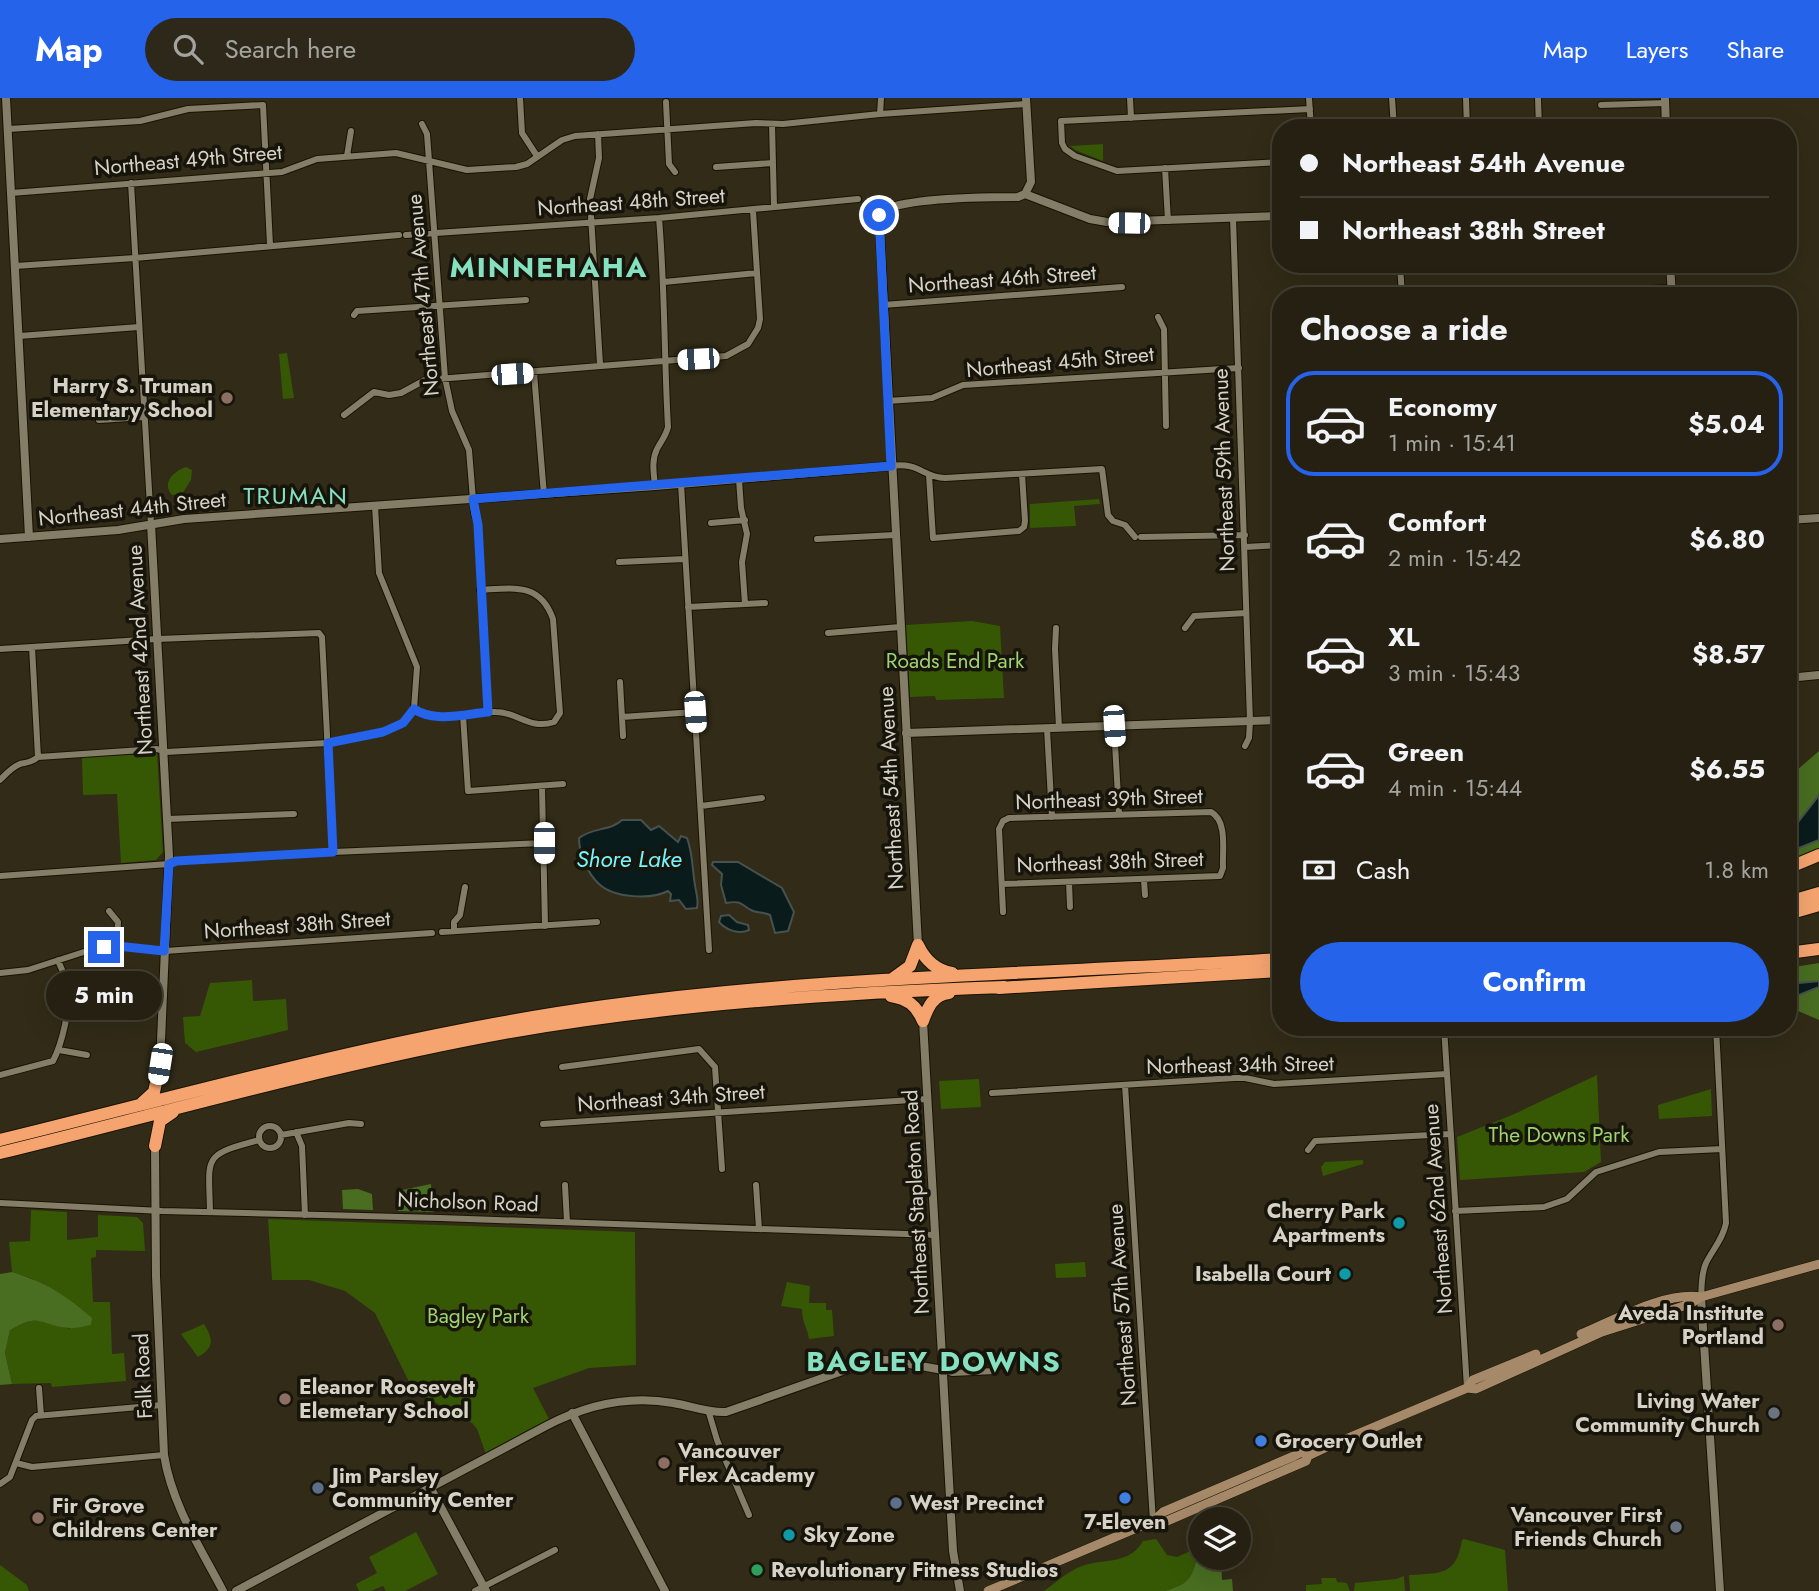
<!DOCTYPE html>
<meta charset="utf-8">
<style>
body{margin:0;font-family:Jost,sans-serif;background:#2d281a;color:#f1f3f6;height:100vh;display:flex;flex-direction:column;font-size:26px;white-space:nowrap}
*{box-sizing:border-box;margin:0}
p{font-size:23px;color:#a3a39f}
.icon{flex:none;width:38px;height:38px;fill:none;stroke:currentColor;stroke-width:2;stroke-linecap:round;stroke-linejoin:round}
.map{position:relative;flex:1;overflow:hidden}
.details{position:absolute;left:1272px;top:189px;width:525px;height:749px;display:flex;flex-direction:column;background:#252011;border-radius:28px;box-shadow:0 7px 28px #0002,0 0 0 2px #423e31}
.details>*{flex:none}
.top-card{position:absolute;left:1272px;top:21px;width:525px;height:154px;border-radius:28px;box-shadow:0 7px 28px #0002,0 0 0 2px #423e31;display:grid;align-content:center;height:154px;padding:0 28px;background:#252011}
.fabs{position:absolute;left:1188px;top:1409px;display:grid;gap:14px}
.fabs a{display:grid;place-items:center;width:63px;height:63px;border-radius:50%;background:#252011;box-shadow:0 7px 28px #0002,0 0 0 2px #423e31;font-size:35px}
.end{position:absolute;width:32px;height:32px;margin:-16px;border:9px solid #2563eb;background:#fff;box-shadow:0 0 0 4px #fff}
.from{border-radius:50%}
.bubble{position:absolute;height:49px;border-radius:24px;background:#252011;box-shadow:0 7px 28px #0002,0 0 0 2px #423e31;font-size:23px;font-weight:700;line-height:49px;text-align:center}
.car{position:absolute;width:21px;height:42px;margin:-21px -10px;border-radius:9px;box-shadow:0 0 5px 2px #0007;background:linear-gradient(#fff 24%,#345 0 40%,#fff 0 76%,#345 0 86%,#fff 0)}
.top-card b{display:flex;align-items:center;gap:24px;height:66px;font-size:26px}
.top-card b+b{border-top:2px solid #423e31}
.top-card i{width:18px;height:18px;background:#f1f3f6}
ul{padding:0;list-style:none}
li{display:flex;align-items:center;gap:21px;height:105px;margin:0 14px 10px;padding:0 14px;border:4px solid transparent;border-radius:28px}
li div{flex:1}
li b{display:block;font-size:26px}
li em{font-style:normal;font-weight:700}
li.on{border-color:#2563eb}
li>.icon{width:63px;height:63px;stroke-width:1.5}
h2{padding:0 28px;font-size:32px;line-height:84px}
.pay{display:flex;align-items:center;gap:18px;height:77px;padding:0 28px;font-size:26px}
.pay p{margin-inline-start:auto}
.cta{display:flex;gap:14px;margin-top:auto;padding:14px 28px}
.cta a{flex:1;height:80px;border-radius:42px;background:#2563eb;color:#fff;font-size:28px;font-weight:700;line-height:80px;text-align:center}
header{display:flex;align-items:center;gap:42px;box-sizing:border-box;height:98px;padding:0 35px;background:#2563eb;color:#fff}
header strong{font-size:33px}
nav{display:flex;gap:38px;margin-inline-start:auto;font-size:24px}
.search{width:490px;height:63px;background:#2d281a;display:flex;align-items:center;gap:18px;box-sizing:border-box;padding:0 24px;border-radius:38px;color:#a3a39f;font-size:26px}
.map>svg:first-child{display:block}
.green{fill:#365805}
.forest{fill:#496d21}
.water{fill:#0a1b1c;stroke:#47524f;stroke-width:2}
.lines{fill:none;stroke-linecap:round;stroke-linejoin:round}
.minor-casing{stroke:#191302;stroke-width:8}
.tertiary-casing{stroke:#191302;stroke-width:10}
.secondary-casing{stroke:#191302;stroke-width:10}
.motorway-casing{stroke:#191302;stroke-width:14}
.minor{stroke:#847d67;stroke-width:6}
.tertiary{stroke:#847d67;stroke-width:8}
.secondary{stroke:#a68969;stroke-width:9}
.motorway{stroke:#f5a46f;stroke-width:12}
.route{stroke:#2563eb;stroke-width:9}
.education-dot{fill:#8d6e63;stroke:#16140b;stroke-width:2.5}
.culture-dot{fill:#0f9aa8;stroke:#16140b;stroke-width:2.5}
.worship-dot{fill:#6b7280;stroke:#16140b;stroke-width:2.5}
.shop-dot{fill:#3f7fe0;stroke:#16140b;stroke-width:2.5}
.service-dot{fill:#5c6f8a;stroke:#16140b;stroke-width:2.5}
.leisure-dot{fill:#2e9e5b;stroke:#16140b;stroke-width:2.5}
.labels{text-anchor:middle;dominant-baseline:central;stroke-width:7;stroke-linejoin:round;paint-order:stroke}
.street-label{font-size:21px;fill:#d6d2c6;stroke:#16140b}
.poi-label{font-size:21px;font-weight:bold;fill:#d6d2c6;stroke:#16140b;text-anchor:start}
.park-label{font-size:21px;fill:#9fd36e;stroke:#16140b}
.water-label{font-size:23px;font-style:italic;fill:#75f6fc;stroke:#16140b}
.quarter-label{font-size:24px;letter-spacing:2px;fill:#86e1c0;stroke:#16140b}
.district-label{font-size:28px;font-weight:bold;letter-spacing:2px;fill:#86e1c0;stroke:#16140b}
</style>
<header>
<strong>Map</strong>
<div class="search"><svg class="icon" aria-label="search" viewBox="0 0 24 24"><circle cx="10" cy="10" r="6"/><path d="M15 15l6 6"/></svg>Search here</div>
<nav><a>Map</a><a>Layers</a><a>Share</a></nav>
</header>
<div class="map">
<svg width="1819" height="1493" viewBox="0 0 1819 1493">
<rect width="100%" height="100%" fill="#312b17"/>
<path class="green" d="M1103 46V63L1075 52 1070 48Z
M287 255 294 300 283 301 279 256Z
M186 369 192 372 191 382 182 396 172 397C161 385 174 373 186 369Z
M1099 401 1100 406 1074 408 1076 428 1030 430V406Z
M972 523 1000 528 1004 600 936 602 935 598 910 599 906 527Z
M157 655 163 754 156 762 121 765 117 696 83 697 82 659Z
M252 882 253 903 286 901 288 932 196 954 185 945 183 919 200 918 210 885Z
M1597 977 1601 1064 1584 1074 1460 1082 1457 1039 1512 1017Z
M979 981 981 1009 941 1011 939 983Z
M1711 991 1712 1018 1659 1021 1658 1007Z
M1363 1062V1066L1323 1078 1321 1069 1325 1064Z
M31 1112 67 1114V1142L98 1139V1117L137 1119 143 1125 145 1153 96 1152V1159L91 1160 93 1204H110L112 1256 124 1255 126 1283 52 1289 51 1285 12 1286 5 1255 10 1232C36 1217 43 1222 70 1231L33 1181 12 1174 9 1144 30 1143Z
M268 1121 635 1134 636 1267 589 1270 533 1290 549 1321 486 1356 477 1331 472 1325 413 1292 375 1215 345 1193 309 1182H272Z
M1085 1164 1086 1179 1056 1180 1055 1166Z
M787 1184 810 1188 809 1205H826V1212H832L834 1238 809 1241C807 1229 802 1224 802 1211L781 1208Z
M204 1226C213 1240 215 1250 198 1259L181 1236Z
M416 1434 438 1476 405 1493H386L383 1488 371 1493H359L356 1486 377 1475 369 1459Z
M1156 1441 1167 1457 1177 1459 1193 1452 1197 1459C1192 1482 1187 1486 1165 1493H1044C1055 1485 1065 1476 1077 1470 1100 1459 1128 1469 1143 1443Z
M1464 1441 1505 1452 1508 1493H1410L1409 1477C1441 1475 1456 1478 1462 1442Z
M0 1467 27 1487 29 1493H0Z
M1404 1478 1405 1493H1354L1355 1485 1396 1481Z
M1321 1480H1336L1337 1484 1347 1485 1350 1493H1306V1487L1322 1486Z"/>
<path class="forest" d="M1819 653V751L1789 763V679Z
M1819 865V922L1789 909 1788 870Z
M431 1086 433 1114 398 1113 397 1093Z
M358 1091 372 1096 373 1112 343 1111 342 1092Z
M12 1174C47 1185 64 1196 92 1220L91 1227C84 1228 76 1231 69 1230 39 1227 41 1214 10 1232L5 1255 12 1286 0 1287V1176Z
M1200 1447V1460H1221L1222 1482 1232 1481 1233 1493H1165C1187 1486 1192 1482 1197 1459L1193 1452Z"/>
<path class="water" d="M1819 697V742L1789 754V732L1795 728Z
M622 722H641L651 732 659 728 678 744 681 738 687 740C693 756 692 770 695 787 696 796 699 800 697 810L686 811 679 802 670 803 671 796 668 793C651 802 614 800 599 786 587 775 579 755 579 740 593 729 611 733 622 722Z
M713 764H738L782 790 794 814 788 833 775 835 770 817C764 814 758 815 753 813 740 807 744 802 726 805L721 787 722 776 712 767Z
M729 817 737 824 748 827 749 832C739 837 726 832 719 824L721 818Z
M1819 883V889L1799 897 1789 895V886Z"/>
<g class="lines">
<defs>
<path id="minor" d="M520 0 522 35 537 58
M1130 0 1131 20
M1309 0 1311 30
M1392 0 1394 30
M1466 0 1467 30
M1538 0 1539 30
M666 4 669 66 675 74
M1601 7 1666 5
M880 16 881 0
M422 26 427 36 445 280 452 313 469 352 474 414 478 427 488 614
M772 26 774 108
M8 31 140 23 188 11 263 7 270 147
M598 36 599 60 590 101 600 266
M347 58 351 33
M1281 64 1117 73 1075 58 1065 51 1062 45 1061 23 1310 11
M716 69 773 65
M1165 70 1168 123
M131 85 151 426
M11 95 282 74 317 61 396 55 467 72 516 69 527 66 562 42 575 38 756 25 783 26 880 16 1026 6
M1233 120 1250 623 1249 640 1245 648
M406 137 659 120 858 101
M1400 166 1402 198
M15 168 135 160 399 137
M664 184 757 175
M1507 198 1671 190
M883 207 1122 189
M354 217 357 213 526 202
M1158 219 1164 231 1166 328
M19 238 139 229
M534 275 544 397
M887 303 932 300 963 287 1239 270
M344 317 374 294 389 297 401 295 425 282 726 258 748 246 758 230 760 221 753 113
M99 322 144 319
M891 368C920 364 922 379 945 380L1102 371 1108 417 1113 423 1125 427 1135 439
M929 377 933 440 1019 433 1024 429 1025 423 1022 376
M739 381 741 410 747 436 742 464 745 506
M681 386 709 852
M655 388C654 376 651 363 657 351 661 343 666 338 668 329 664 259 665 190 659 120
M375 408 379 475 417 569 414 611
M711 425 745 422
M1141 439 1245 437
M817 441 895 437
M1245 449 1281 447
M619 464 685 461
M688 509 765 505
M1056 530 1055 551 1059 630
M1185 530 1194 518 1246 515
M828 535 900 529
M32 549 38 659
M0 551 157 541 319 535 322 539 333 754
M620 584 623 638
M463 617 468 693 563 686
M622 619 695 614
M1114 628 1119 716
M1047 631 1052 719
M0 682C6 676 12 669 20 666 28 664 31 665 38 659L157 651 166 654 328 645 383 634 403 625 414 611C436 627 470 613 496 614 518 614 529 632 554 624L560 615 553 521C540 484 513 490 480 492
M542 689 545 828
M701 708 762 700
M167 721 294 716
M0 778 169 766 176 763 333 754 544 745
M1144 782 1145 797
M1069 784 1070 809
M1002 786 1220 778 1223 770C1222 754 1228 723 1211 714L1009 720 1003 723 999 731 1003 814
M109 813 118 824 117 848
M454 833V824L460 817 465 789
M442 834 597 824
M0 875 28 872 87 853 117 848 165 853 432 835
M1444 929 1467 1290
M1291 930 1301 929
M59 952 87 957
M562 969 699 951 715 969 722 1071
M0 977 53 963C62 946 71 908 68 889 67 880 61 871 58 862
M1125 987 1153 1423
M992 995 1235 980H1245L1274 986 1447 976
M543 1026 927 1001
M259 1039a11 11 0 1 1 22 0a11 11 0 1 1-22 0Z
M296 1034 302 1048 305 1117
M281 1037 349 1025 361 1026
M1308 1052 1315 1043 1451 1036
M565 1087 567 1124
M756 1087 759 1131
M0 1105 162 1113 440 1120 935 1137
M1455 1113 1544 1109 1567 1101 1596 1074 1659 1054 1722 1051
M210 1114C209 1059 201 1057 259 1042
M1701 1199C1702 1187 1701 1176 1706 1165 1713 1151 1723 1141 1726 1125L1716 929
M943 1272 952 1275 995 1273
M39 1290 41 1317
M709 1315 717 1342 749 1417
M16 1365 32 1369 164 1357
M0 1386 10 1379 32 1322 36 1318 162 1307
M475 1493 555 1452"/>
<path id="tertiary" d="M6 0 29 439
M1665 0 1666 30
M1025 96 1031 84 1026 0
M1670 166 1672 198
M1788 422 1819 420
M151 426 169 758 160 966
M0 441 118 432 184 421 655 388 891 368
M1788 580 1819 577
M906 635 1281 622
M918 847 879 117 881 113C907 100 987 99 1018 99L1025 96 1090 121 1107 124 1281 118
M923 923 953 1453 960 1493
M155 1048 156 1178 164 1357C172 1407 200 1449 223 1493
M1701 1199 1720 1493
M572 1315 665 1493
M430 1389 486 1493
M236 1493 546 1328C586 1307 628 1297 673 1305 692 1308 707 1315 726 1314L874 1262H887L943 1272"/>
<path id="secondary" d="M1581 1236C1615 1222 1665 1193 1701 1199
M1467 1290 1473 1282 1536 1256
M1153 1423H1167L1306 1363 1308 1358 1327 1349 1467 1290 1476 1291 1602 1234 1690 1206 1701 1199 1819 1166
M988 1493 1153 1423 1163 1414 1294 1358 1302 1354 1308 1358"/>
<path id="motorway" d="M1788 770 1819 757
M1788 804 1819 795
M1788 816 1819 807
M918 847C925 862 935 872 952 875
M1788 855 1819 851
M892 881 910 868 918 847
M999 890 1281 873
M891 898C908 901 916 907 923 923
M923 923C928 909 933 897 949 895
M142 1005 154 994 160 966
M0 1042C200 993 400 936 605 908 829 877 1056 876 1281 861
M155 1048 160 1023 173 1014
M0 1055C168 1014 334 966 504 935 670 906 837 895 1004 889"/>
</defs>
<use href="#minor" class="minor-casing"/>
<use href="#tertiary" class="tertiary-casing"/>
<use href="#secondary" class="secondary-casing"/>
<use href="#motorway" class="motorway-casing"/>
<use href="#minor" class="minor"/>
<use href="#tertiary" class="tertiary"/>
<use href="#secondary" class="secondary"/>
<use href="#motorway" class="motorway"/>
</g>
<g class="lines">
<path class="route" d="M104 849 117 848 164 853 169 766 176 763 333 754 328 645 383 634 403 625 414 611C434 625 465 616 488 614L478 427 473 401 891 368 879 117"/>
</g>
<g class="education-dot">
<circle cx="227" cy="300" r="7"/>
<circle cx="1778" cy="1227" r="7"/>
<circle cx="285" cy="1301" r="7"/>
<circle cx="664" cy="1365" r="7"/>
<circle cx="38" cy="1420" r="7"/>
</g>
<g class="culture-dot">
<circle cx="1399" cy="1125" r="7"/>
<circle cx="1345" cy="1176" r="7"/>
<circle cx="789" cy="1437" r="7"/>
</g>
<g class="worship-dot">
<circle cx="1774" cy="1315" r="7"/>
<circle cx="1676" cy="1429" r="7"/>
</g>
<g class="shop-dot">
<circle cx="1261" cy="1343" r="7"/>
<circle cx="1125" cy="1400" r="7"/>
</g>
<g class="service-dot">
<circle cx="318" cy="1390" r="7"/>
<circle cx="896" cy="1405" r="7"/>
</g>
<circle class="leisure-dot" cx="757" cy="1472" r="7"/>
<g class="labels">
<g class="street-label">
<text transform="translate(188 62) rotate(-5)">Northeast 49th Street</text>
<text transform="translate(631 104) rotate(-4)">Northeast 48th Street</text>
<text transform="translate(1002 181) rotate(-4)">Northeast 46th Street</text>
<text transform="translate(423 197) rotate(-95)">Northeast 47th Avenue</text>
<text transform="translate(1060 264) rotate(-5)">Northeast 45th Street</text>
<text transform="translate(1224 372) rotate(-92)">Northeast 59th Avenue</text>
<text transform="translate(132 411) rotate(-6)">Northeast 44th Street</text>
<text transform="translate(140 552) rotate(-93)">Northeast 42nd Avenue</text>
<text transform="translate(891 690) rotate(-93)">Northeast 54th Avenue</text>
<text transform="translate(1109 701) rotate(-2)">Northeast 39th Street</text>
<text transform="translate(1110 764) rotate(-2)">Northeast 38th Street</text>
<text transform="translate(297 827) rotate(-4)">Northeast 38th Street</text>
<text transform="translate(1240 967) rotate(-1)">Northeast 34th Street</text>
<text transform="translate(671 1000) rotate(-4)">Northeast 34th Street</text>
<text transform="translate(468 1104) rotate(2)">Nicholson Road</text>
<text transform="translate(916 1104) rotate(-93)">Northeast Stapleton Road</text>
<text transform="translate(1438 1111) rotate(-94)">Northeast 62nd Avenue</text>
<text transform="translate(1122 1207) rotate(-94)">Northeast 57th Avenue</text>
<text transform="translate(143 1278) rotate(-93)">Falk Road</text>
</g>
<g class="poi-label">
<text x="213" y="288" text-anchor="end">Harry S. Truman<tspan x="213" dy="24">Elementary School</tspan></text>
<text x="1385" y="1113" text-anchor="end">Cherry Park<tspan x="1385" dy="24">Apartments</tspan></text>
<text x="1331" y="1176" text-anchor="end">Isabella Court</text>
<text x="1764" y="1215" text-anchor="end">Aveda Institute<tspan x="1764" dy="24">Portland</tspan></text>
<text x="299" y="1289">Eleanor Roosevelt<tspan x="299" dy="24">Elemetary School</tspan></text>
<text x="1760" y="1303" text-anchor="end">Living Water<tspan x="1760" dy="24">Community Church</tspan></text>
<text x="1275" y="1343">Grocery Outlet</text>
<text x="678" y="1353">Vancouver<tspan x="678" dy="24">Flex Academy</tspan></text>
<text x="332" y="1378">Jim Parsley<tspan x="332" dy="24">Community Center</tspan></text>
<text x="910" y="1405">West Precinct</text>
<text x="52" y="1408">Fir Grove<tspan x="52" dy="24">Childrens Center</tspan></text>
<text x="1662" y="1417" text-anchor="end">Vancouver First<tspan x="1662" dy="24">Friends Church</tspan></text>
<text x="1125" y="1424" text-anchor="middle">7-Eleven</text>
<text x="803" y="1437">Sky Zone</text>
<text x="771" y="1472">Revolutionary Fitness Studios</text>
</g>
<g class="park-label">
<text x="955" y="563">Roads End Park</text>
<text x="1559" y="1037">The Downs Park</text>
<text x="478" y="1218">Bagley Park</text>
</g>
<g class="water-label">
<text x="629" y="761">Shore Lake</text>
</g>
<g class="quarter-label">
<text x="296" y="397">TRUMAN</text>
</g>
<g class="district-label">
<text x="549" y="169">MINNEHAHA</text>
<text x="934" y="1263">BAGLEY DOWNS</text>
</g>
</g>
</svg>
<div class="fabs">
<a><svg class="icon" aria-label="layers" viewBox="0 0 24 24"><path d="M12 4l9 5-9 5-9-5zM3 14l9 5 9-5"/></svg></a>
</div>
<i class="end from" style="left:879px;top:117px"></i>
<i class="end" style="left:104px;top:849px"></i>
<div class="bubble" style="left:46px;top:873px;width:116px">5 min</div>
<i class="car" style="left:1129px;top:125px;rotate:271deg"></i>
<i class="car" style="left:698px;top:261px;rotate:267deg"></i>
<i class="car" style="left:512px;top:276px;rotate:86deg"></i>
<i class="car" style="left:695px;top:614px;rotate:176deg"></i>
<i class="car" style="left:1114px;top:628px;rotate:176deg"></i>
<i class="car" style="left:544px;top:745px;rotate:180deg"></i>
<i class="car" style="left:160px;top:966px;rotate:189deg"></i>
<div class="top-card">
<b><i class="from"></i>Northeast 54th Avenue</b>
<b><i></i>Northeast 38th Street</b>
</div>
<section class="details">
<h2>Choose a ride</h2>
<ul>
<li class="on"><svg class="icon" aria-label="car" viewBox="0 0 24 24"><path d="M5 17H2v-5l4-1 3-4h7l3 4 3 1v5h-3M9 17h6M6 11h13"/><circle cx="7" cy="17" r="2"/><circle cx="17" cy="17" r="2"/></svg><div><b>Economy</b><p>1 min · 15:41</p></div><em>$5.04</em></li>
<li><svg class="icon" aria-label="car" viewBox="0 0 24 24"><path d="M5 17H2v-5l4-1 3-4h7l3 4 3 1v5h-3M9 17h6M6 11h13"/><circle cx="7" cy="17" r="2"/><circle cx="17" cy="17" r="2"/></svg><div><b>Comfort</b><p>2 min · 15:42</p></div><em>$6.80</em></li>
<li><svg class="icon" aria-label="car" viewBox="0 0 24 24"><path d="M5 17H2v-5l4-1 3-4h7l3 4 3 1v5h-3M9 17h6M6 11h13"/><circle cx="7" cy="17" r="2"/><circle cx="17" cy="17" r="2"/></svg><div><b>XL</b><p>3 min · 15:43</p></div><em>$8.57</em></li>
<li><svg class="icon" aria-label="car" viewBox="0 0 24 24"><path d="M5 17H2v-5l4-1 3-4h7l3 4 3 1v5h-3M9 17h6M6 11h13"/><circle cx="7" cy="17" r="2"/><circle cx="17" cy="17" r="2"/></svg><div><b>Green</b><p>4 min · 15:44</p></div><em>$6.55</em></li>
</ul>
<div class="pay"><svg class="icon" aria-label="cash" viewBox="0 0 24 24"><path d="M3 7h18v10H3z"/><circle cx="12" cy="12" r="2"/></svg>Cash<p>1.8 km</p></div>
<div class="cta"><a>Confirm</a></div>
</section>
</div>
